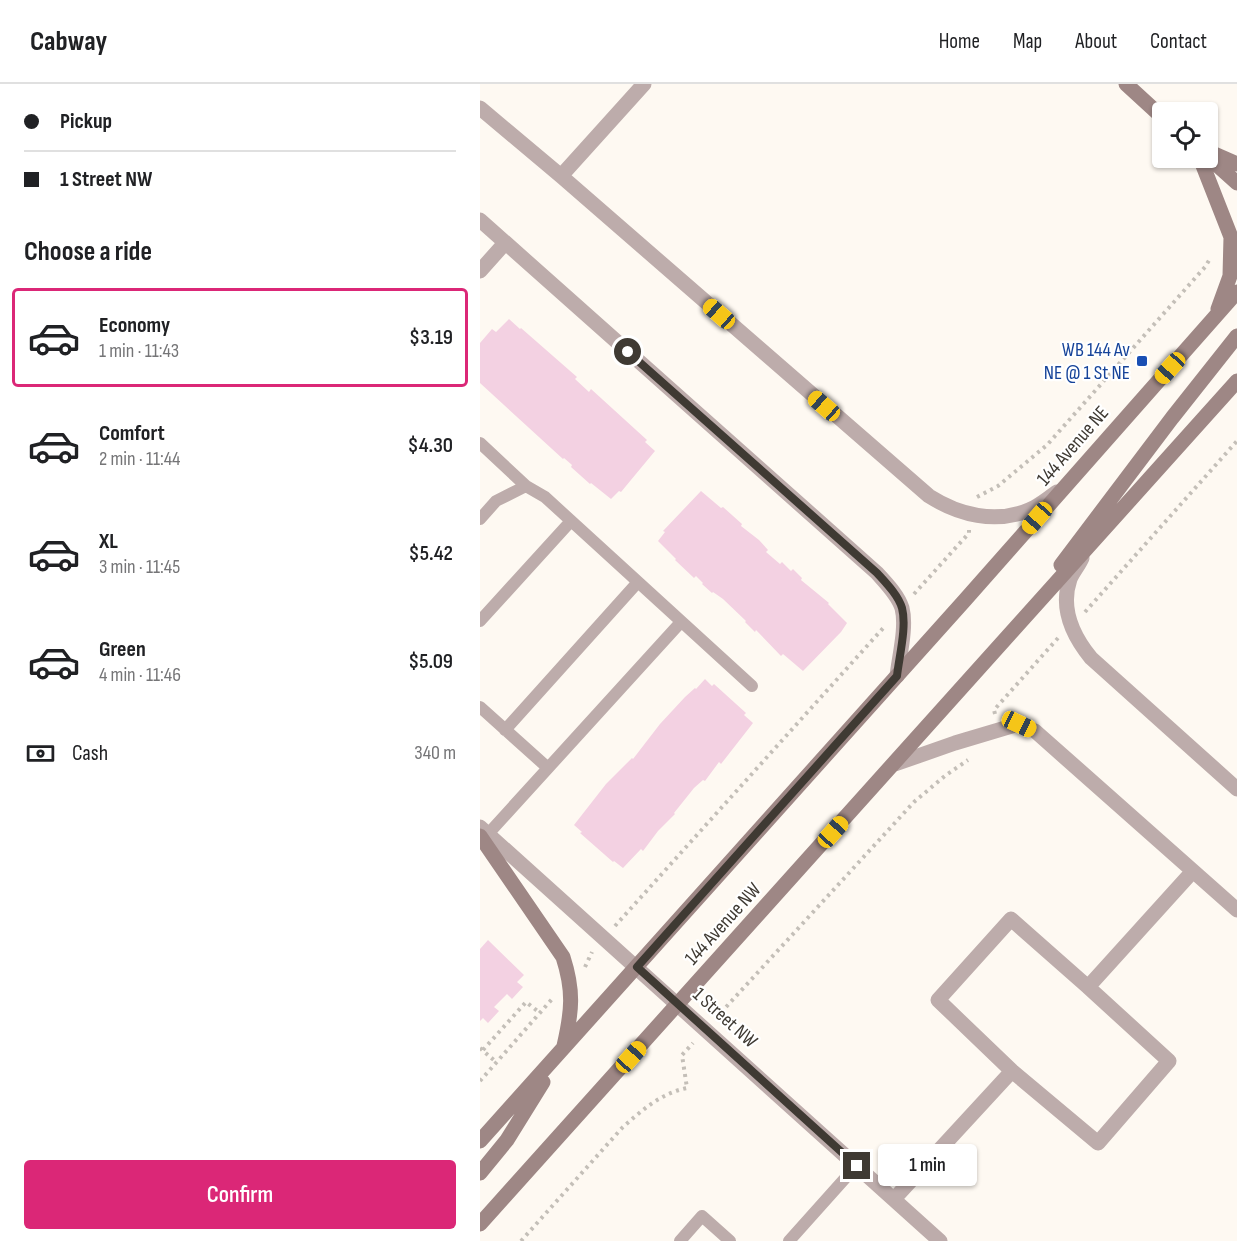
<!DOCTYPE html>
<meta charset="utf-8">
<style>
body{margin:0;font-family:"Sofia Sans Condensed",sans-serif;background:#f2f2f2;color:#202124;height:100vh;display:flex;flex-direction:column;font-size:22px;white-space:nowrap}
*{box-sizing:border-box;margin:0}
p{font-size:20px;color:#757577}
.icon{flex:none;width:33px;height:33px;fill:none;stroke:currentColor;stroke-width:2;stroke-linecap:round;stroke-linejoin:round}
.map{position:relative;flex:1;overflow:hidden}
.details{display:flex;flex-direction:column;background:#fff;width:480px}
.details>*{flex:none}
.top-card{display:grid;align-content:center;height:132px;padding:0 24px;background:#fff}
.buttons{position:absolute;left:672px;top:18px;display:grid;gap:12px}
.buttons a{display:grid;place-items:center;width:66px;height:66px;border-radius:6px;background:#fff;box-shadow:0 2px 4px #0004;font-size:30px}
.end{position:absolute;width:27px;height:27px;margin:-14px;border:8px solid #3f3a33;background:#fff;box-shadow:0 0 0 3px #fff}
.from{border-radius:50%}
.bubble{position:absolute;height:42px;border-radius:6px;background:#fff;box-shadow:0 2px 4px #0004;font-size:20px;font-weight:600;line-height:42px;text-align:center}
.car{position:absolute;width:18px;height:36px;margin:-18px -9px;border-radius:8px;box-shadow:0 0 4px 2px #0007;background:linear-gradient(#f5c518 24%,#345 0 40%,#f5c518 0 76%,#345 0 86%,#f5c518 0)}
.top-card b{display:flex;align-items:center;gap:21px;height:57px;font-size:22px}
.top-card b+b{border-top:2px solid #e0e0e0}
.top-card i{width:15px;height:15px;background:#202124}
ul{padding:0;list-style:none}
li{display:flex;align-items:center;gap:18px;height:99px;margin:0 12px 9px;padding:0 12px;border:3px solid transparent;border-radius:6px}
li div{flex:1}
li b{display:block;font-size:22px}
li em{font-style:normal;font-weight:600}
li.active{border-color:#db2777}
li>.icon{width:54px;height:54px;stroke-width:1.5}
h2{padding:0 24px;font-size:27px;line-height:72px}
.pay{display:flex;align-items:center;gap:15px;height:66px;padding:0 24px;font-size:22px}
.pay p{margin-inline-start:auto}
.primary-button{display:flex;gap:12px;margin-top:auto;padding:12px 24px}
.primary-button a{flex:1;height:69px;border-radius:6px;background:#db2777;color:#fff;font-size:24px;font-weight:600;line-height:69px;text-align:center}
header{display:flex;align-items:center;gap:36px;box-sizing:border-box;height:84px;padding:0 30px;background:#fff;border-bottom:2px solid #e0e0e0}
header strong{font-size:28px}
nav{display:flex;gap:33px;margin-inline-start:auto;font-size:21px}
main{display:flex;flex:1;min-height:0}
.map>svg:first-child{display:block}
.building{fill:#f3d1e2}
.lines{fill:none;stroke-linecap:round;stroke-linejoin:round}
.path{stroke:#c4bfb8;stroke-width:4;stroke-dasharray:3 4.5;stroke-linecap:butt}
.lane{stroke:#bdacab;stroke-width:12}
.street{stroke:#bdacab;stroke-width:15}
.secondary{stroke:#9e8785;stroke-width:15}
.route{stroke:#3f3a33;stroke-width:8}
.transit-dot{fill:#1a4fb4;stroke:#fff;stroke-width:2}
.labels{text-anchor:middle;dominant-baseline:central;stroke-width:4.5;stroke-linejoin:round;paint-order:stroke}
.transit-label{font-size:20px;fill:#164399;stroke:#fff;text-anchor:end}
.street-label{font-size:20px;fill:#3f3a33;stroke:#fff}
</style>
<header>
<strong>Cabway</strong>
<nav><a>Home</a><a>Map</a><a>About</a><a>Contact</a></nav>
</header>
<main>
<section class="details">
<div class="top-card">
<b><i class="from"></i>Pickup</b>
<b><i></i>1 Street NW</b>
</div>
<h2>Choose a ride</h2>
<ul>
<li class="active"><svg class="icon" aria-label="car" viewBox="0 0 24 24"><path d="M5 17H2v-5l4-1 3-4h7l3 4 3 1v5h-3M9 17h6M6 11h13"/><circle cx="7" cy="17" r="2"/><circle cx="17" cy="17" r="2"/></svg><div><b>Economy</b><p>1 min · 11:43</p></div><em>$3.19</em></li>
<li><svg class="icon" aria-label="car" viewBox="0 0 24 24"><path d="M5 17H2v-5l4-1 3-4h7l3 4 3 1v5h-3M9 17h6M6 11h13"/><circle cx="7" cy="17" r="2"/><circle cx="17" cy="17" r="2"/></svg><div><b>Comfort</b><p>2 min · 11:44</p></div><em>$4.30</em></li>
<li><svg class="icon" aria-label="car" viewBox="0 0 24 24"><path d="M5 17H2v-5l4-1 3-4h7l3 4 3 1v5h-3M9 17h6M6 11h13"/><circle cx="7" cy="17" r="2"/><circle cx="17" cy="17" r="2"/></svg><div><b>XL</b><p>3 min · 11:45</p></div><em>$5.42</em></li>
<li><svg class="icon" aria-label="car" viewBox="0 0 24 24"><path d="M5 17H2v-5l4-1 3-4h7l3 4 3 1v5h-3M9 17h6M6 11h13"/><circle cx="7" cy="17" r="2"/><circle cx="17" cy="17" r="2"/></svg><div><b>Green</b><p>4 min · 11:46</p></div><em>$5.09</em></li>
</ul>
<div class="pay"><svg class="icon" aria-label="cash" viewBox="0 0 24 24"><path d="M3 7h18v10H3z"/><circle cx="12" cy="12" r="2"/></svg>Cash<p>340 m</p></div>
<div class="primary-button"><a>Confirm</a></div>
</section>
<div class="map">
<svg width="757" height="1157" viewBox="0 0 757 1157">
<rect width="100%" height="100%" fill="#fef9f2"/>
<path class="building" d="M29 235 40 245 41 244 97 293 95 295 109 308 111 305 167 356 165 358 175 367 141 408 139 407 131 415 111 399 110 400 91 383 92 381 84 374 83 375 0 299V259L12 245 16 248Z
M221 407 241 424 243 423 262 440 261 442 279 456 288 466 286 468 300 480 302 478 311 487 313 485 322 494 321 496 349 519 348 520 367 539 361 548 323 587 303 570 301 572 276 546 275 548 265 538 266 537 243 515 233 508 232 509 222 500 223 499 216 492 214 494 195 476 196 475 178 457 185 448 183 447Z
M225 595 232 602 234 600 266 629 264 631 273 639 241 680 239 678 225 697 223 696 214 704 194 729 195 730 178 747 163 767 161 765 143 784 134 777 133 778 100 749 102 748 94 741 126 700 152 674 153 675 180 640 205 613 215 604 216 605Z
M8 856 44 891 37 898 43 903 32 915 27 910 14 923 19 927 8 939 3 934 0 937V865Z"/>
<g class="lines">
<path class="path" d="M497 413 518 402 567 361 725 183 731 173
M434 510 489 449V446
M605 528 757 357
M515 630 514 626 578 554
M135 842 405 542
M105 883 112 868
M236 934 434 718 466 691 488 676
M0 964 16 978
M3 966 46 918 60 929
M0 997 73 914
M41 1157 142 1044C161 1027 181 1009 207 1004L202 971 213 959"/>
<path class="lane" d="M0 359 46 402
M0 435 16 417 46 402 65 413 272 602
M0 537 91 437
M0 623 68 684
M25 646 158 498
M8 750 201 538
M200 1157 222 1132 250 1157
M309 1157 377 1081"/>
<path class="street" d="M0 24 81 92 449 412C479 431 515 440 549 426 559 422 568 414 577 408
M81 92 164 0
M0 136 397 489C406 499 418 511 422 524 427 543 419 573 417 592
M0 187 25 159
M602 474C599 481 593 488 590 495 580 524 593 552 611 574L757 705
M415 680 475 659 539 640 555 647 757 826
M0 743 460 1157
M608 903 531 835 458 916 532 987 618 1059 689 977 608 903 713 787
M414 1115 532 987"/>
<path class="secondary" d="M646 0 682 33
M730 68 757 80
M728 73 757 99
M720 74 751 153 750 192 738 225
M581 481 692 334 757 252
M0 752 83 873C94 907 92 927 84 962
M0 1057 485 516 757 208
M0 1089 27 1056 63 998
M0 1140 757 297"/>
</g>
<g class="lines">
<path class="route" d="M148 268 397 489C406 499 418 511 422 524 427 543 419 573 417 592L157 883 377 1082"/>
</g>
<rect class="transit-dot" x="656" y="271" width="12" height="12" rx="3"/>
<g class="labels">
<g class="transit-label">
<text x="650" y="266">WB 144 Av<tspan x="650" dy="23">NE @ 1 St NE</tspan></text>
</g>
<g class="street-label">
<text transform="translate(593 362) rotate(-49)">144 Avenue NE</text>
<text transform="translate(243 840) rotate(-48)">144 Avenue NW</text>
<text transform="translate(245 934) rotate(42)">1 Street NW</text>
</g>
</g>
</svg>
<div class="buttons">
<a><svg class="icon" aria-label="locate" viewBox="0 0 24 24"><circle cx="12" cy="12" r="6"/><path d="M12 2v4M12 18v4M2 12h4M18 12h4"/></svg></a>
</div>
<i class="end from" style="left:148px;top:268px"></i>
<i class="end" style="left:377px;top:1082px"></i>
<div class="bubble" style="left:398px;top:1060px;width:99px">1 min</div>
<i class="car" style="left:239px;top:230px;rotate:311deg"></i>
<i class="car" style="left:690px;top:284px;rotate:222deg"></i>
<i class="car" style="left:344px;top:322px;rotate:311deg"></i>
<i class="car" style="left:557px;top:434px;rotate:221deg"></i>
<i class="car" style="left:539px;top:640px;rotate:115deg"></i>
<i class="car" style="left:353px;top:748px;rotate:42deg"></i>
<i class="car" style="left:151px;top:973px;rotate:42deg"></i>
</div>
</main>
